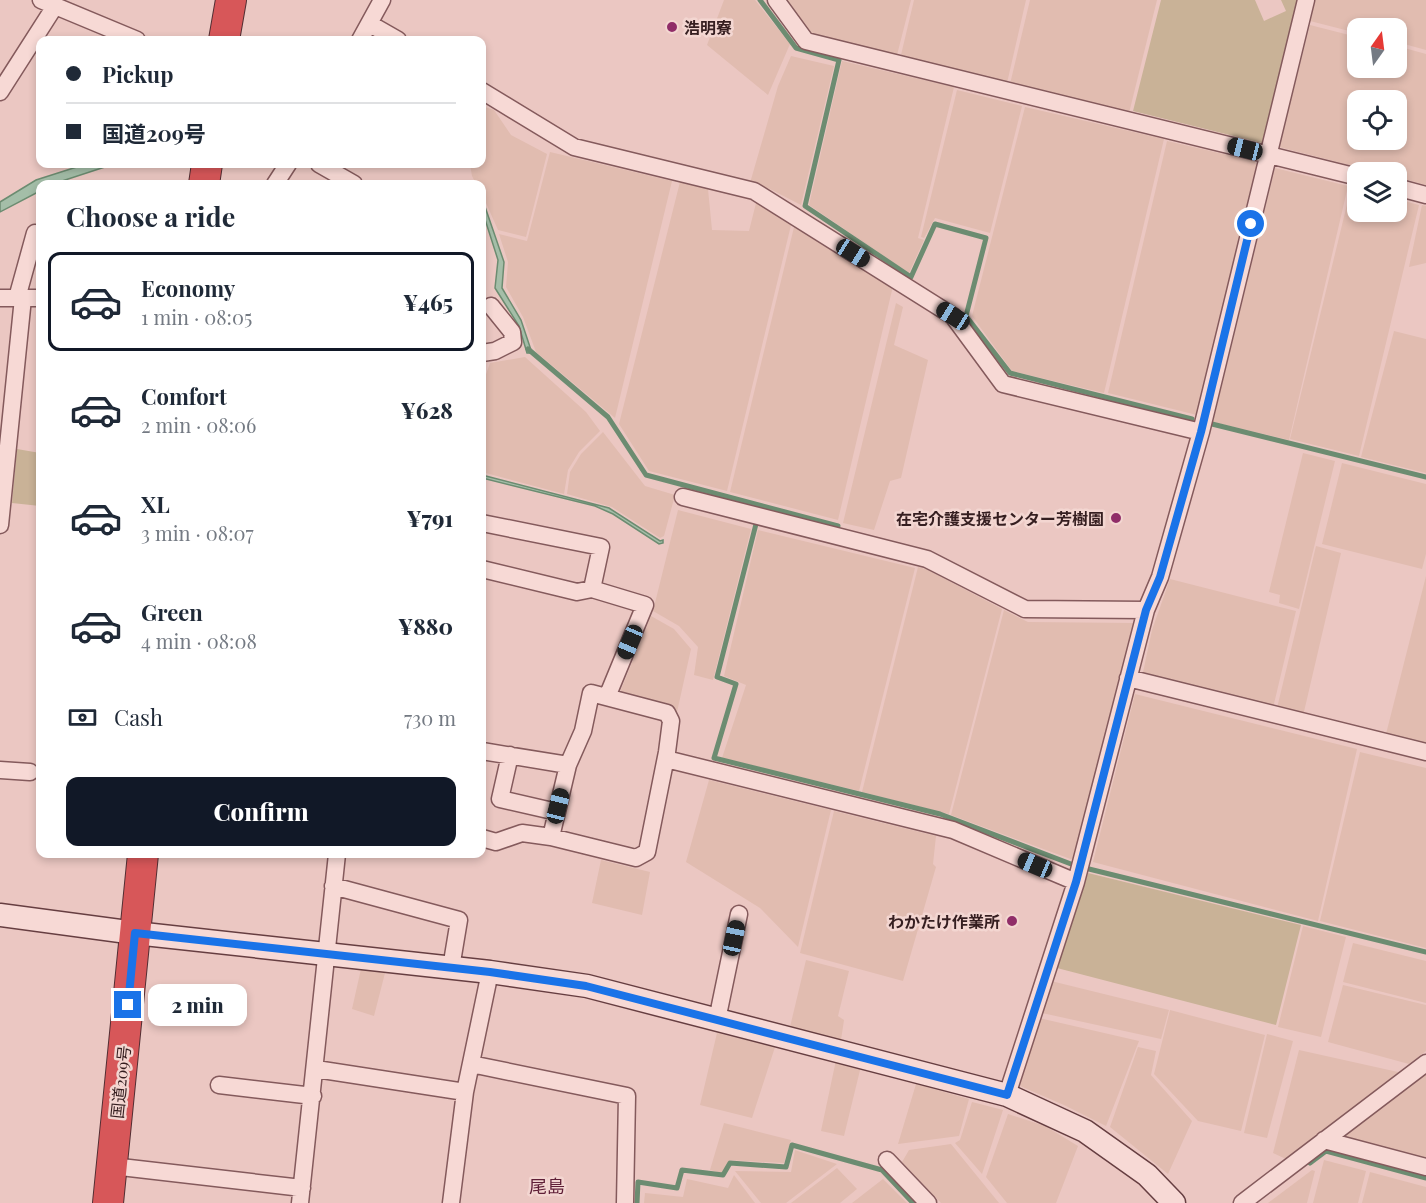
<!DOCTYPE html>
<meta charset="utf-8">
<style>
body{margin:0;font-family:"Playfair Display","Noto Sans JP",serif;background:#f6f6f7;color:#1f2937;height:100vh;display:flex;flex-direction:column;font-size:22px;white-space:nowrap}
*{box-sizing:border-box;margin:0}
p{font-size:20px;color:#747a83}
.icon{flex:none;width:33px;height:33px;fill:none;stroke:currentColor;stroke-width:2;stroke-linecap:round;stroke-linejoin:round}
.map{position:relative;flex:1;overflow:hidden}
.panel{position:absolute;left:36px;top:180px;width:450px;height:678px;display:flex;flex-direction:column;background:#fff;border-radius:12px;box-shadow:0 3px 9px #0003}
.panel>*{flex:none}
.top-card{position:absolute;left:36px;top:36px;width:450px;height:132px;border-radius:12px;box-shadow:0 3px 9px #0003;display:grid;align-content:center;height:132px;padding:0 30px;background:#fff}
.needle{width:39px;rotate:14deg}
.buttons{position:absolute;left:1347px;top:18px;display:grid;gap:12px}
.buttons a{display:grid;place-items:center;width:60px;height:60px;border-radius:12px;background:#fff;box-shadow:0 3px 9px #0003;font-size:30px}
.end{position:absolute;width:27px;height:27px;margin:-14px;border:8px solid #1a73e8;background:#fff;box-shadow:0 0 0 3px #fff}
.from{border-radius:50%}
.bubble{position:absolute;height:42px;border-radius:12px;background:#fff;box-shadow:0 3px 9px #0003;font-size:20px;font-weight:800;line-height:42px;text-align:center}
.car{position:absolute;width:18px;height:36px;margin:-18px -9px;border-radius:8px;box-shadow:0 0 4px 2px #0007;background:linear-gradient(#222 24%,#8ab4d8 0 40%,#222 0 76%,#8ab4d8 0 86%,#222 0)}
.top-card b{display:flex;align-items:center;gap:21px;height:57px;font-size:22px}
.top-card b+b{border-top:2px solid #e0e1e3}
.top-card i{width:15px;height:15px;background:#1f2937}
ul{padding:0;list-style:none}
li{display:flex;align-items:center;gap:18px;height:99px;margin:0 12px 9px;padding:0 18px;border:3px solid transparent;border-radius:12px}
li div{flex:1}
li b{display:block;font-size:22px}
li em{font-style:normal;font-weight:800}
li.current{border-color:#111827}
li>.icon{width:54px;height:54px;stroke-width:1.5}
h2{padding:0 30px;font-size:27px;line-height:72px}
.pay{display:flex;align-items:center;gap:15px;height:66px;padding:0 30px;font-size:22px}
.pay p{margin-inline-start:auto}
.button{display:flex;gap:12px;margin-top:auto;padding:12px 30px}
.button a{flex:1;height:69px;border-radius:12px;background:#111827;color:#fff;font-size:24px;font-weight:800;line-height:69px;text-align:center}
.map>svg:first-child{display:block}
.farmland{fill:#e1bcb0;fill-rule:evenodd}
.green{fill:#c9b297}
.water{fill:#a4bea8;stroke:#6c8c71;stroke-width:1.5}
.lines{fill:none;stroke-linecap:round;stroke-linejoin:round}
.stream{stroke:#6c8c71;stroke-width:5}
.street-casing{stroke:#845a5c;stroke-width:19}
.secondary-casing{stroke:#663e41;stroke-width:25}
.highway-casing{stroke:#522e33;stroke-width:32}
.street{stroke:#f7d9d5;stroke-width:16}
.secondary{stroke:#f7d9d5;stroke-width:22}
.highway{stroke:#d75759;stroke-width:30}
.route{stroke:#1a73e8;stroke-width:8}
.poi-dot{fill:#902d68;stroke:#f3d6d1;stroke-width:2}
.labels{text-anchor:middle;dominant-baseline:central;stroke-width:5;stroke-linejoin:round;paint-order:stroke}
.poi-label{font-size:16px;font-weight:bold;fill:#351e20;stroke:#f3d6d1;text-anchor:end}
.street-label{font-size:16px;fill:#351e20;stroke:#f3d6d1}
.neighbourhood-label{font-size:18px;fill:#5f1f37;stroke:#f3d6d1}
</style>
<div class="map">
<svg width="1426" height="1203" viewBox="0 0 1426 1203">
<rect width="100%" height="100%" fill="#ebc7c2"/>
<path class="farmland" d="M724 0H755L790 44 768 95 707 45Z
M785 0H911L897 55 809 33Z
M914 0H1026L1007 83 901 55Z
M1030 0H1157L1129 113 1010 84Z
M1315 0H1426V50L1397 42 1396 28H1358L1357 33 1310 21Z
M1310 25 1357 37 1358 68H1396L1397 46 1426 54V185L1397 177 1396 172H1377L1279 147ZM1358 100H1396V140H1358Z
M791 56 834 66 801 205 770 189 750 183 778 86Z
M842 61 954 87 918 238 924 240 909 273 809 205Z
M957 90 1022 106 990 233 935 218 924 238 921 237Z
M482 106 494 110 511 135 547 154 526 237 498 230 482 194V184H476L472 176 470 164H482Z
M1025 107 1164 139 1104 393 1012 371 972 316Z
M1167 141 1254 161 1258 166 1197 415 1108 393Z
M550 152 672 181 615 418 536 352 523 317 506 287 508 262 499 234 527 241Z
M1275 168 1348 186 1289 440 1213 422Z
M680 182 708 189 712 230 749 231 757 199 792 221 727 491 649 471 619 424Z
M1351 188 1357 190 1358 212H1396L1397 199 1419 205 1359 456 1290 439Z
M1422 205 1426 206V263L1409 267Z
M795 223 893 286 838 520 730 492Z
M896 303 903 307 894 345 928 360 901 478 890 481 874 530 843 523Z
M1394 331 1426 339V473L1361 457Z
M525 357 586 412 600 431 579 452 568 470 564 494 482 472V386L490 363Z
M603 432 645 486 675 495 664 536 660 538 612 507 567 494 570 472 581 454Z
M1303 453 1335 461 1299 609 1279 603 1280 595 1269 592Z
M1342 463 1426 484V554L1422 569 1322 544Z
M678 510 751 529 713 680 694 675 698 647 679 626 653 611Z
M758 530 915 568 859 791 722 758 746 685 724 676Z
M1316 546 1341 553 1303 716 1277 708Z
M918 567 926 569 1002 609 949 814 862 792Z
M1426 576V744L1386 734Z
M1170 579 1296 611 1273 708 1142 677 1152 630Z
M1004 610 1028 622 1134 623 1076 861 951 815Z
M651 616 674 629 691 649 677 712 618 697Z
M1135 694 1357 749 1318 921 1093 862Z
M1360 752 1426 768V948L1320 921Z
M709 780 831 810 798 947 760 908 686 862Z
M834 811 936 836 933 864 936 867 903 981 800 953Z
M601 860 650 872 642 915 592 903Z
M1303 926 1346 937 1321 1037 1278 1027Z
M1353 943 1426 961V1003L1343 982Z
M806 960 849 971 838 1016 844 1020 841 1040 790 1027Z
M361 969 385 973 374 1016 352 1009Z
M1051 981 1169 1010 1161 1039 1042 1013Z
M1343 985 1426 1005V1051L1409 1064 1328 1042Z
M1170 1010 1265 1035 1241 1131 1198 1121 1154 1074Z
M1039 1018 1139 1041 1106 1126 1064 1105 1020 1086Z
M717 1033 775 1047 752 1118 700 1105Z
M1267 1034 1293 1041 1267 1138 1244 1133Z
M1138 1047 1156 1051 1151 1075 1192 1121 1168 1174 1110 1127Z
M1299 1050 1398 1072 1399 1077 1286 1159 1273 1153Z
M836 1060 861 1066 844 1136 821 1131Z
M1426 1073V1162L1342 1137Z
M916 1084 969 1099 959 1136 898 1144Z
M972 1102 1003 1110 982 1174 955 1143 960 1140Z
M1008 1114 1045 1126 1078 1146 1056 1203H1007L986 1177Z
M724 1123 791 1140 784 1163 730 1160 722 1173 710 1170Z
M951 1144 999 1203H941L902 1162 909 1150Z
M795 1150 837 1164 786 1203H761L735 1171 791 1172Z
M1324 1160 1366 1171 1358 1203H1313Z
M837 1168 857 1189 840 1203H791Z
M1312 1170 1315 1171 1307 1203H1268Z
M1370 1172 1426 1187V1203H1362Z
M734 1175 755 1203H644L645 1193 683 1197 687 1179 728 1188Z
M883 1179 907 1203H852Z"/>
<path class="green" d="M1161 0H1255L1264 21 1286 11 1281 0H1298L1262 143 1133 111Z
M17 449 40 453V506L12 503Z
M1088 873 1301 925 1276 1025 1057 968Z"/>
<path class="water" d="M86 164H114L53 184H40V191L0 212V202L36 180Z
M482 198 504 262 502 288 521 320 532 353H527L519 326 495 288 498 260 482 210Z
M482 475 609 508 660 541 663 540V543L659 544 613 514 595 506 482 478Z"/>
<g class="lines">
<path class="stream" d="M760 0 796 48 839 60 805 206 911 277 935 224 986 238 966 316 1010 373 1192 419
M528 349 608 417 646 475 838 526
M1212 424 1426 477
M756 524 717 677 736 684 714 758 940 814 1071 864
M1089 869 1426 952
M1310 1163 1326 1151 1426 1178
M637 1203 638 1182 677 1188 682 1170 723 1175 730 1163 786 1167 792 1145 882 1170 913 1203"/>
<defs>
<path id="street" d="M41 0 137 40
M776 0 806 41 1358 177
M370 24 398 40
M360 40 382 0
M482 91 574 147 754 191 953 316 1003 384 1201 432
M0 92 55 6
M319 164 354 184
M275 184 288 164
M1396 187 1426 195
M0 298H40
M17 298 35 233
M482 353 495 351 513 342 512 332 491 306
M683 497 927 559 1025 609 1146 610
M482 523 601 547 592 589
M0 525 23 298
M482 569 577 592 592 589 645 605 607 697
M1128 678 1426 752
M591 693 667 713 671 721 667 752 647 852 636 858 551 837 568 765 583 731Z
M482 751 568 765
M510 755 500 799 557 812
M666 759 953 830 1076 882
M0 770 30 772
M482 838 496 842 522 833 551 837
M333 886 459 920 451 968
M717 1020 739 914
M471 1064 627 1096 625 1203
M316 1069 465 1092
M219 1085 313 1096
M1007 1095 1076 882 1146 610 1160 577 1201 432 1306 0
M1324 1140 1426 1167
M887 1160 928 1203
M112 1166 302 1188
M300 1203 337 854
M451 1203 465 1092 490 972
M1242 1203 1426 1063"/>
<path id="secondary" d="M0 915 135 933 490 972 587 986 1007 1095 1085 1131 1147 1175 1174 1203"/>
<path id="highway" d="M224 40 231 0
M204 184 207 164
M108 1203 143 854"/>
</defs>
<use href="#street" class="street-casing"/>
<use href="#secondary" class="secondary-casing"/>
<use href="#highway" class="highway-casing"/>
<use href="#street" class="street"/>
<use href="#secondary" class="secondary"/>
<use href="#highway" class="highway"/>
</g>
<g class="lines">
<path class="route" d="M128 1005 135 933 490 972 586 986 1007 1095 1076 882 1146 610 1160 577 1201 432 1251 224"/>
</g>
<g class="poi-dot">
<circle cx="672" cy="27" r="6"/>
<circle cx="1116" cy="518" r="6"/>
<circle cx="1012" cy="921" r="6"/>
</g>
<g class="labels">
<g class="poi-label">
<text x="684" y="27" text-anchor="start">浩明寮</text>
<text x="1104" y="518">在宅介護支援センター芳樹園</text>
<text x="1000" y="921">わかたけ作業所</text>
</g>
<g class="street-label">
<text transform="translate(120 1082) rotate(-84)">国道209号</text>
</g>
<g class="neighbourhood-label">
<text x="547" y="1186">尾島</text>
</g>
</g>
</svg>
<div class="buttons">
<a><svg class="needle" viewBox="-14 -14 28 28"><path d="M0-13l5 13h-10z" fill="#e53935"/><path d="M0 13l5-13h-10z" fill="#747a83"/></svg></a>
<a><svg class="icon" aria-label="locate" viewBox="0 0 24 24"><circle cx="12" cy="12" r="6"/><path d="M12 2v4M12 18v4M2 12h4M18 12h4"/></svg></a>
<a><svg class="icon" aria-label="layers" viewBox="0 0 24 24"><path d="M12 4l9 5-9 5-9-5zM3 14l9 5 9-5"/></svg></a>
</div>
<i class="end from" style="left:1251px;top:224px"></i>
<i class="end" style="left:128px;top:1005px"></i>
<div class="bubble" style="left:148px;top:984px;width:99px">2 min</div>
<i class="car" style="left:1245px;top:149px;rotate:284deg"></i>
<i class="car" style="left:853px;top:253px;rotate:122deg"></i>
<i class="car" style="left:953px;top:316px;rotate:302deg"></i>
<i class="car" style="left:630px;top:642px;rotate:203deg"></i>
<i class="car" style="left:558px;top:806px;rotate:14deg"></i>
<i class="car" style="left:1035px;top:865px;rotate:293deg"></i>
<i class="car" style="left:734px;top:938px;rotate:12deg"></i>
<div class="top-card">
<b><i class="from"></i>Pickup</b>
<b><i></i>国道209号</b>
</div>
<section class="panel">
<h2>Choose a ride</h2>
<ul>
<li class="current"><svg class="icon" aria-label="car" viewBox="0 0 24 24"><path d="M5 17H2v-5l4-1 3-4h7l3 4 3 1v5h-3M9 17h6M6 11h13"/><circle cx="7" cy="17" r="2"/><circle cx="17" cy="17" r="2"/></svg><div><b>Economy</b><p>1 min · 08:05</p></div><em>¥465</em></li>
<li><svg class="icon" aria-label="car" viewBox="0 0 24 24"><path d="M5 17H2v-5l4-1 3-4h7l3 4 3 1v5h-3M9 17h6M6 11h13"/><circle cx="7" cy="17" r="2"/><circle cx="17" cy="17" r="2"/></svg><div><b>Comfort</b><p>2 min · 08:06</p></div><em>¥628</em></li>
<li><svg class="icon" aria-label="car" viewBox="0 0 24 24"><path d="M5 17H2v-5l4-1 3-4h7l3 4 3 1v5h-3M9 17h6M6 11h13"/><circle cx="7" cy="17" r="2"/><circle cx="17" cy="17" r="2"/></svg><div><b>XL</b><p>3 min · 08:07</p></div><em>¥791</em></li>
<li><svg class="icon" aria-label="car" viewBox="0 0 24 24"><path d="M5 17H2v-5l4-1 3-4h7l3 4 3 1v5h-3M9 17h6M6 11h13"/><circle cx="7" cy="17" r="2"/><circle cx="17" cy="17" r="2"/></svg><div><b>Green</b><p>4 min · 08:08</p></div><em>¥880</em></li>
</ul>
<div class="pay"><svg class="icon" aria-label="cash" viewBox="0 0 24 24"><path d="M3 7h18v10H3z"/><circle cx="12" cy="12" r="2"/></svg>Cash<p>730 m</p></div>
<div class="button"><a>Confirm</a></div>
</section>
</div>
